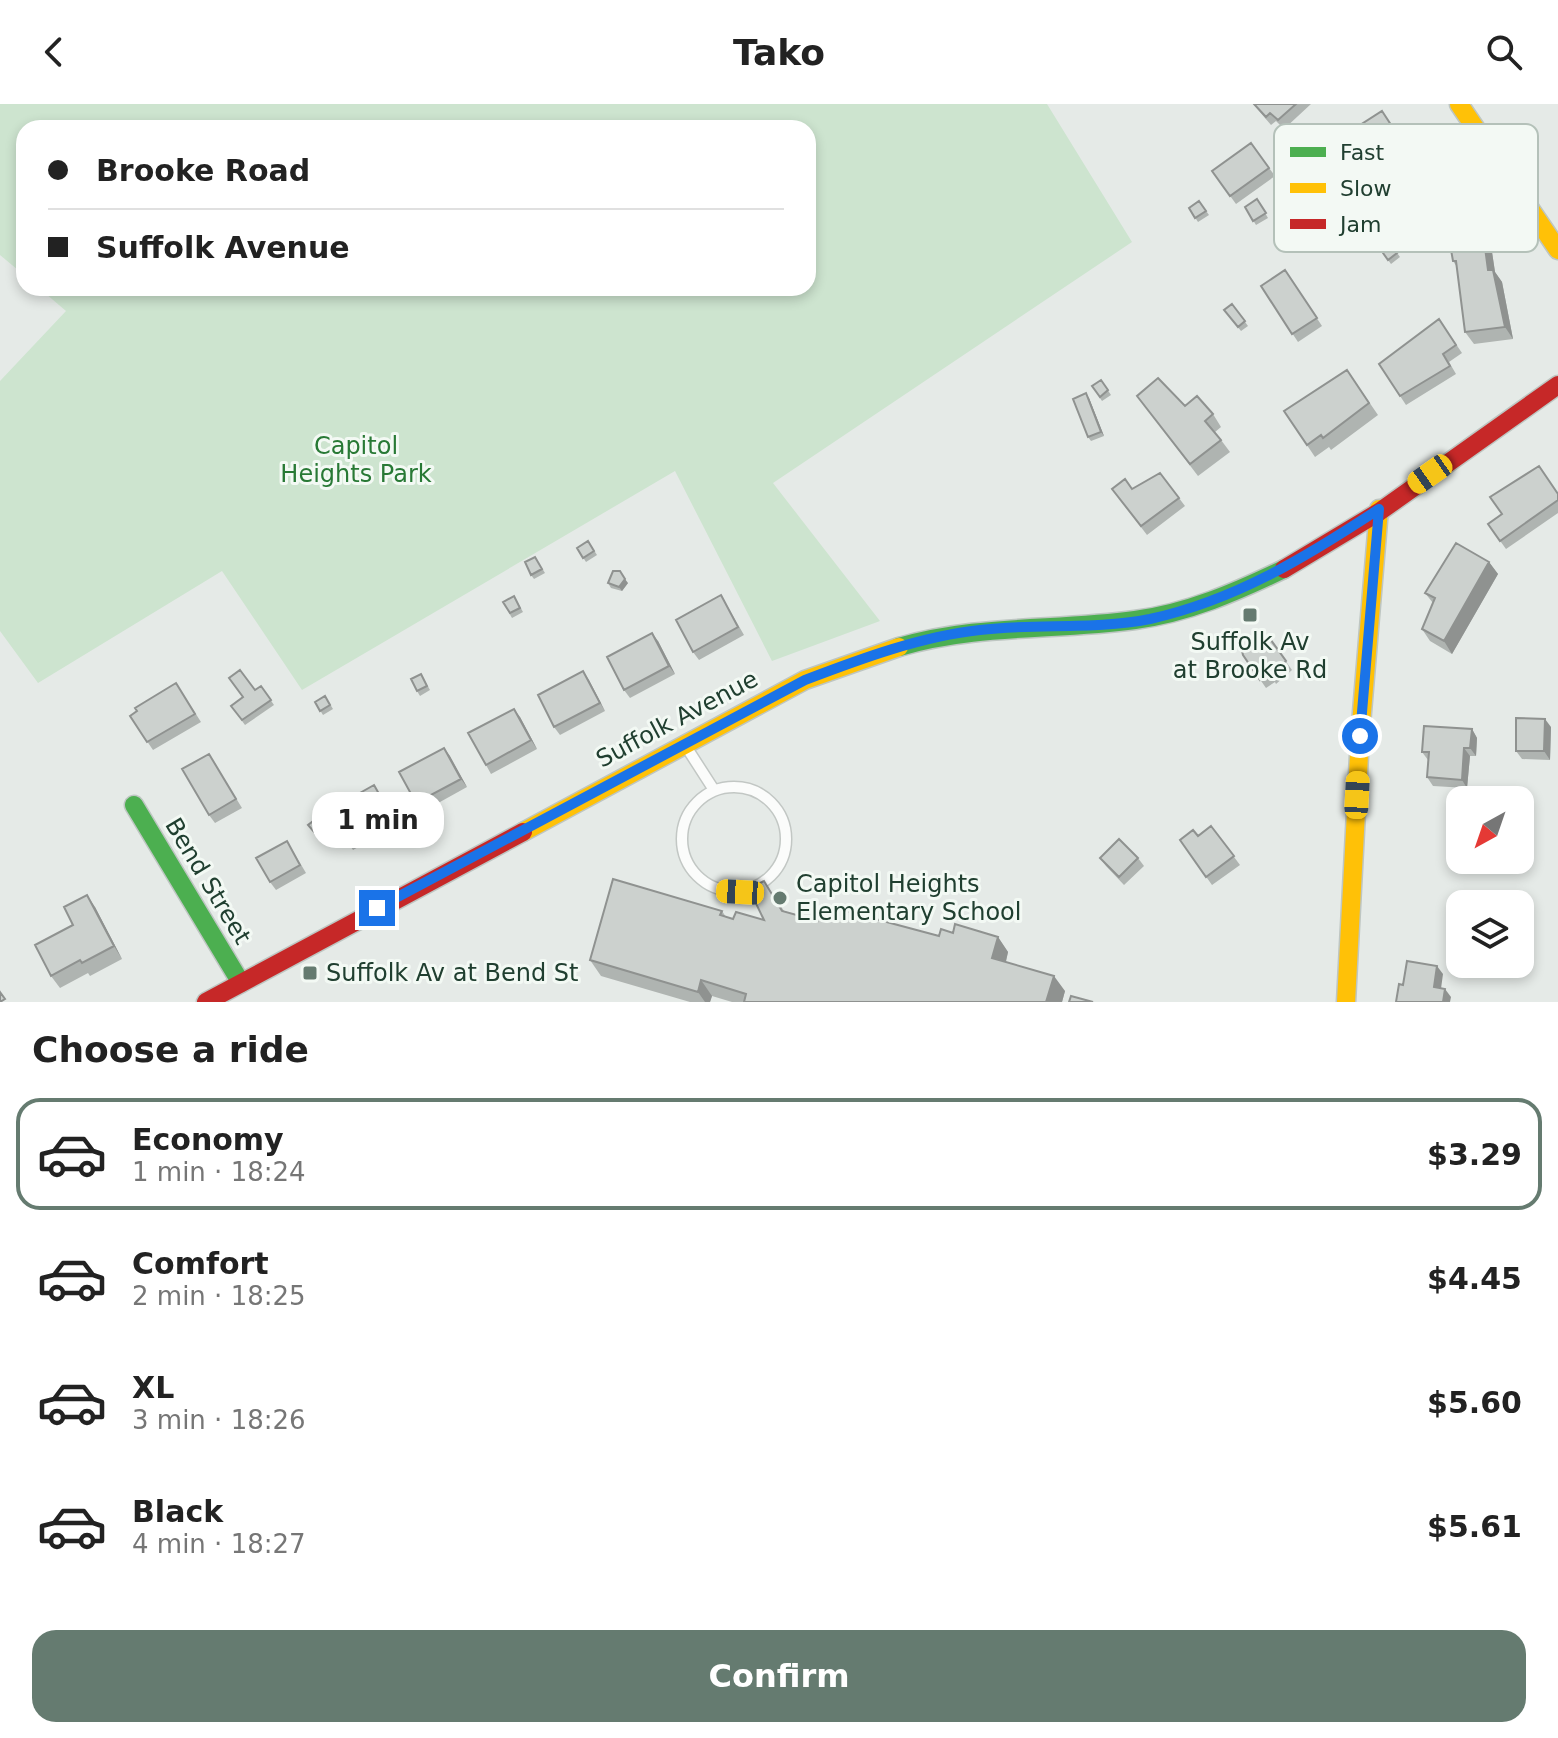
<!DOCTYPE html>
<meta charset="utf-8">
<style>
body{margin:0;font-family:"DejaVu Sans",sans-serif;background:#f6f6f6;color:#222;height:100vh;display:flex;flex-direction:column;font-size:30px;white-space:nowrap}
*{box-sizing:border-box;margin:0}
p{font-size:26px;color:#767676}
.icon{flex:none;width:44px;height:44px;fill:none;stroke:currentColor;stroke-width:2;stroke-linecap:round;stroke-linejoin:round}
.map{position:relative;height:898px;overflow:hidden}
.side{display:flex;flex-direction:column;background:#fff;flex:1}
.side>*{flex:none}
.banner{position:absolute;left:16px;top:16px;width:800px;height:176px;border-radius:24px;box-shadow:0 4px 12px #0003;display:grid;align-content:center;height:176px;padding:0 32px;background:#fff}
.needle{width:52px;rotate:220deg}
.buttons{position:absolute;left:1446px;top:682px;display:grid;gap:16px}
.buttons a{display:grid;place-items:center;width:88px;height:88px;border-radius:16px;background:#fff;box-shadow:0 4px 12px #0003;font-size:40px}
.end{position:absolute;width:36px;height:36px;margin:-18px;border:10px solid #1a73e8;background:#fff;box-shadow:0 0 0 4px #fff}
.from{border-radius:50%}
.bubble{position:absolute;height:56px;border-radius:24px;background:#fff;box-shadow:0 4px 12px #0003;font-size:26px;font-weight:800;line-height:56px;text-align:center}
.car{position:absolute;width:24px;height:48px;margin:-24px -12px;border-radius:10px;box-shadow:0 0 6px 2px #0007;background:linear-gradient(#f5c518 24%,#345 0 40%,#f5c518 0 76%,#345 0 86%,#f5c518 0)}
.banner b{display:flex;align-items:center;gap:28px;height:76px;font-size:30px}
.banner b+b{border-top:2px solid #e0e0e0}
.banner i{width:20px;height:20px;background:#222}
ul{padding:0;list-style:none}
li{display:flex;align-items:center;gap:24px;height:112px;margin:0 16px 12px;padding:0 16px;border:4px solid transparent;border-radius:24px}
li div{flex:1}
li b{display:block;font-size:30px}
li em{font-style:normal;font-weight:800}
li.current{border-color:#657b70}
li>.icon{width:72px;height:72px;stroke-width:1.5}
h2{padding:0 32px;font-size:36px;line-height:96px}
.button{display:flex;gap:16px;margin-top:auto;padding:16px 32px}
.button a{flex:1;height:92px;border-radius:24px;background:#657b70;color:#fff;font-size:32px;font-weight:800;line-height:92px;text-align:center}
header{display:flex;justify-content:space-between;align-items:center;height:104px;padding:0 32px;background:#fff;font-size:36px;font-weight:800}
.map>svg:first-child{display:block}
.green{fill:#cde4cf}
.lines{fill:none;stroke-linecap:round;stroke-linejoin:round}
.lane-casing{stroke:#c2c7c4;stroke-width:13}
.fast-casing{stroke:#bec6c2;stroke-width:21}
.slow-casing{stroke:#bec6c2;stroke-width:21}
.jam-casing{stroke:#bec6c2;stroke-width:21}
.lane{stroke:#fbfcfb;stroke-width:10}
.fast{stroke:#4caf50;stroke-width:18}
.slow{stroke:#ffc107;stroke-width:18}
.jam{stroke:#c62828;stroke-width:18}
.wall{fill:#afb4b1}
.shaded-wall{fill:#8f9290}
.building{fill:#ccd1ce;stroke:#8f9290;stroke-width:2}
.route{stroke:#1a73e8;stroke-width:10}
.poi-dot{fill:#657b70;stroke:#f3f9f4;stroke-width:3}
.labels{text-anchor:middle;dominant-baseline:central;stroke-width:6;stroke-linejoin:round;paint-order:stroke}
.park-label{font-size:24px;fill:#287935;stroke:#f3f9f4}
.poi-label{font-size:24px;fill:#203f30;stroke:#f3f9f4;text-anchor:start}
.street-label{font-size:24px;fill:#203f30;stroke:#f3f9f4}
.key{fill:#f3f9f4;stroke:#b4c1b9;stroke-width:2}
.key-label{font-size:22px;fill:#203f30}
</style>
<header><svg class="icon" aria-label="back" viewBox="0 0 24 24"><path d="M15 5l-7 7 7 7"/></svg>Tako<svg class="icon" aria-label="search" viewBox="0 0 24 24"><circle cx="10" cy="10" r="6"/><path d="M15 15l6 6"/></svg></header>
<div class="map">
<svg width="1558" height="898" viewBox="0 0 1558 898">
<rect width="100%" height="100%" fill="#e5eae7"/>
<path class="green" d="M0 0H1047L1132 138 773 379 880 517 772 557 675 367 302 586 222 467 38 579 0 527V277L66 207 39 184H808V24H24V171L0 151Z"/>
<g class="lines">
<defs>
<path id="lane" d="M685 641 714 686
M682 735a52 52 0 1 1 104 0a52 52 0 1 1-104 0Z"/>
<path id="fast" d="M899 543C977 520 1055 527 1135 516 1188 509 1236 488 1284 465
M134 701 241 879"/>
<path id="slow" d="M1459 0 1558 146
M523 728 805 576 899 543
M1346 898 1360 632 1379 405"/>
<path id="jam" d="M1284 465 1379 408 1558 281
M206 898 523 728"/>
</defs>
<use href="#lane" class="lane-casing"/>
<use href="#fast" class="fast-casing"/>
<use href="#slow" class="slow-casing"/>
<use href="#jam" class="jam-casing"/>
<use href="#lane" class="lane"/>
<use href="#fast" class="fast"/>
<use href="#slow" class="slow"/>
<use href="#jam" class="jam"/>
</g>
<path class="wall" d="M1253 0H1311L1284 25 1276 17 1271 21Z
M1346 30 1399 33 1403 30 1416 50 1411 53 1419 66 1385 88Z
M1251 39 1275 72 1236 100 1212 67Z
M1437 77 1446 89 1410 115 1402 104 1421 95Z
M1257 95 1268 114 1256 121 1245 103Z
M1199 97 1209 111 1198 118 1189 104Z
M1392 142 1400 153 1391 160 1383 149Z
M1492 148 1495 168 1502 178 1513 235 1474 240 1465 228 1457 163 1453 157Z
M1285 166 1322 222 1298 238 1261 182Z
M1232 200 1248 222 1241 227 1224 206Z
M1439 215 1462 249 1449 258 1456 270 1406 301 1379 260Z
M1347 266 1378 311 1331 346 1329 343 1315 353 1284 307Z
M1101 276 1111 291 1102 297 1092 282Z
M1137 292 1185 302 1213 310 1221 323 1215 328 1230 348 1198 372Z
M1089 294 1104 332 1091 337 1088 333Z
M1160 369 1185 402 1147 431 1112 385H1132Z
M1558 390V409L1506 445 1488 420Z
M588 437 597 451 586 458 577 444Z
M535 453 545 469 534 475 531 471Z
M1489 458 1498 470 1452 550 1430 537 1422 525 1433 499 1425 489Z
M608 479H628L622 487 611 484Z
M721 491 744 531 699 556 693 548Z
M514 492 523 508 512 514 503 498Z
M1268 532 1292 566 1276 580 1275 578 1266 584 1243 551Z
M658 537 675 570 630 594 624 586Z
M583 567 605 607 560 631 554 623Z
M421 570 430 586 420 592 417 587Z
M176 579 201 618 153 646 130 612Z
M261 582 274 601 245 621 231 602Z
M325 592 333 605 323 611 315 598Z
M520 613 537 645 491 670 486 661Z
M1551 623 1550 656 1522 655 1516 647Z
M1472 625 1477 634 1476 652H1470L1467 684 1433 682 1427 673 1428 656 1422 648Z
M444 644 467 683 422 708 416 699Z
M209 650 242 704 215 719 209 711Z
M380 689 398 721 353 746 347 737Z
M316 715 325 727 318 733 308 721Z
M1211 722 1240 761 1212 781 1180 736 1198 732Z
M287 737 306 769 276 786 270 778Z
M1100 754H1138L1144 762 1124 781 1106 762Z
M764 777 784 807 818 817 939 832 953 829 998 833 1008 848 1006 858 1065 887 1062 898H732L712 892 710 898H690L601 872 590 856 722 807 726 813 733 815 764 816Z
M95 803 122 855 90 872 88 869 60 884 51 872 73 821Z"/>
<path class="shaded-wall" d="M1484 136 1492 148 1495 168 1502 178 1513 235 1505 223 1488 166Z
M1086 289 1089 294 1104 332 1101 328Z
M1489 458 1498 470 1452 550 1444 537Z
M625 475 628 479 622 487 619 483Z
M652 529 658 537 675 570 669 562Z
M583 567 589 576 605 607 600 599Z
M514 605 520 613 537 645 531 636Z
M1545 615 1551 623 1550 656 1544 647Z
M1472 625 1477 634 1476 652 1470 644Z
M444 644 450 652 467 683 461 675Z
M1464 644 1470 652 1467 684 1462 676Z
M87 791 95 803 122 855 114 842Z
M998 833 1008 848 1003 869 992 854Z
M1437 862 1443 870 1440 892 1434 883Z
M1054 872 1065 887 1062 898H1046Z
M701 876 712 892 710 898H705L698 888Z
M1445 885 1451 893 1450 898H1443Z"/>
<path class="building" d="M1254 0H1296L1278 16 1270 9 1266 13Z
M1382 7 1399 33 1403 30 1410 41 1405 44 1414 57 1379 80 1346 30Z
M1251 39 1269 64 1230 92 1212 67Z
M1257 95 1266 109 1253 117 1245 103Z
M1199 97 1206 107 1195 114 1189 104Z
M1484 136 1488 166H1493L1505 223 1465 228 1456 157H1453L1450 140Z
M1392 142 1397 149 1388 156 1383 149Z
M1285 166 1317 214 1292 230 1261 182Z
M1232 200 1245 217 1238 223 1224 206Z
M1439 215 1456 241 1443 250 1450 262 1400 292 1379 260Z
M1347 266 1369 299 1323 334 1321 331 1307 341 1284 307Z
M1158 274 1185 302 1197 292 1213 310 1205 317 1221 336 1190 360 1137 292Z
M1101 276 1108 286 1100 293 1092 282Z
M1086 289 1101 328 1088 333 1073 295Z
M1539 362 1558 390V396L1500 437 1488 420 1502 410 1490 393Z
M1160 369 1179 394 1141 422 1112 385 1125 375 1132 385Z
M588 437 594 447 583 454 577 444Z
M1456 439 1489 458 1444 537 1422 525 1435 494 1425 489Z
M535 453 542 465 531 471 525 458Z
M613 467H620L625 475 619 483 608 479Z
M721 491 738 523 693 548 676 516Z
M514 492 520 504 510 509 503 498Z
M652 529 669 562 624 586 607 553Z
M1268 532 1286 557 1271 572 1269 569 1260 576 1243 551 1242 547Z
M240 566 255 586 261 582 271 596 242 616 231 602 243 593 229 574Z
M583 567 600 599 554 623 538 591Z
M421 570 427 582 417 587 411 575Z
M176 579 195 610 147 638 130 612 137 607 135 604Z
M325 592 330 601 320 607 315 598Z
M514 605 531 636 486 661 468 629Z
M1516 614 1545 615 1544 647H1516Z
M1424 622 1472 625 1470 644H1464L1462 676 1427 673 1429 648H1422Z
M444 644 461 675 416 699 399 668Z
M209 650 236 695 209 711 182 665Z
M374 681 392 713 347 737 330 706Z
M316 715 322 723 315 729 308 721Z
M1211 722 1234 752 1206 773 1180 736 1193 726 1198 732Z
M1119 735 1138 754 1119 773 1100 754Z
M287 737 300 761 270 778 256 754Z
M613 775 722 807 720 811 733 815 736 808 764 816 749 785 764 777 782 807 818 817 823 801 939 832 941 825 953 829 955 820 998 833 992 854 1054 872 1046 898H744L746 890 701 876 698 888 590 856Z
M87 791 114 842 82 859 80 856 51 872 35 841 73 821 64 803Z
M1407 857 1437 862 1434 883 1445 885 1443 898H1396L1399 880 1403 881Z
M0 888 5 895 0 898Z
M1071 892 1093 898H1069Z"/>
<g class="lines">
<path class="route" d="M377 804 805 576C860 555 922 532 980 526 1037 519 1094 526 1150 515 1236 496 1306 453 1379 405L1360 632"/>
</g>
<g class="poi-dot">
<rect x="1242" y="503" width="16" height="16" rx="4"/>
<circle cx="780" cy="794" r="8"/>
<rect x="302" y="861" width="16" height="16" rx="4"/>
</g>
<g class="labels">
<g class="park-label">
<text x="356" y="342">Capitol<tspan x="356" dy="28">Heights Park</tspan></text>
</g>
<g class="poi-label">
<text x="1250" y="538" text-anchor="middle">Suffolk Av<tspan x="1250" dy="28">at Brooke Rd</tspan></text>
<text x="796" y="780">Capitol Heights<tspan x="796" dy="28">Elementary School</tspan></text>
<text x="326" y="869">Suffolk Av at Bend St</text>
</g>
<g class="street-label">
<text transform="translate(677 615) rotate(-28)">Suffolk Avenue</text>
<text transform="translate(208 777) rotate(59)">Bend Street</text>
</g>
</g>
<rect x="1274" y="20" width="264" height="128" rx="12" class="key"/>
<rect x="1290" y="43" width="36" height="10" fill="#4caf50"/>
<rect x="1290" y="79" width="36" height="10" fill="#ffc107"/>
<rect x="1290" y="115" width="36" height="10" fill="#c62828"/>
<g class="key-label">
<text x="1340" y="56">Fast</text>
<text x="1340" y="92">Slow</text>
<text x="1340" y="128">Jam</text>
</g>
</svg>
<div class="buttons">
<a><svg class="needle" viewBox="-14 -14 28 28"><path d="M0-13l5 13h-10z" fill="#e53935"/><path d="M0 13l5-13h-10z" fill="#767676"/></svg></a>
<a><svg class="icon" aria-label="layers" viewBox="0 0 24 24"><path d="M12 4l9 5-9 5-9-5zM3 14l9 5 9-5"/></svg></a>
</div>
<i class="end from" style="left:1360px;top:632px"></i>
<i class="end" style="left:377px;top:804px"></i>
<div class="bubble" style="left:312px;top:688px;width:132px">1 min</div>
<i class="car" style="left:1430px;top:370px;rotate:235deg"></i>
<i class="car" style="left:1357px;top:691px;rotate:3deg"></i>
<i class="car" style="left:740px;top:788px;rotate:273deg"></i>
<div class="banner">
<b><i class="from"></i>Brooke Road</b>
<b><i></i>Suffolk Avenue</b>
</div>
</div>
<section class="side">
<h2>Choose a ride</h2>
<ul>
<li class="current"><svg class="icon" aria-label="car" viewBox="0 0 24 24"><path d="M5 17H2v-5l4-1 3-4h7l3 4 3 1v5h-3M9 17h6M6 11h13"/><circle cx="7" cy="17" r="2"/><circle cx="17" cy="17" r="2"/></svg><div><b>Economy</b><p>1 min · 18:24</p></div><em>$3.29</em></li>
<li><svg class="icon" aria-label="car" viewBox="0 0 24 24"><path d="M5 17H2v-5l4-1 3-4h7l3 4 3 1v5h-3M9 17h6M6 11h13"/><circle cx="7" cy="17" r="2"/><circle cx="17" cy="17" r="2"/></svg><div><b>Comfort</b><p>2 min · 18:25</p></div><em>$4.45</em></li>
<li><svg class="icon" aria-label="car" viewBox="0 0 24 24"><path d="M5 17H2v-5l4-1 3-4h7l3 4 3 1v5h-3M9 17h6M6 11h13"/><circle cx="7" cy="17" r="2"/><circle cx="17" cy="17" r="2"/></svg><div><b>XL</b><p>3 min · 18:26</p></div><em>$5.60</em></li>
<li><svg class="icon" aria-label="car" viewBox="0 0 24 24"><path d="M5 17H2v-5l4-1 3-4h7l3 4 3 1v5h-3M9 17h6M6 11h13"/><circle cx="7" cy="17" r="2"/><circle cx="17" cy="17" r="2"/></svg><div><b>Black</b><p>4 min · 18:27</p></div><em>$5.61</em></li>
</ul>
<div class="button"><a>Confirm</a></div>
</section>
